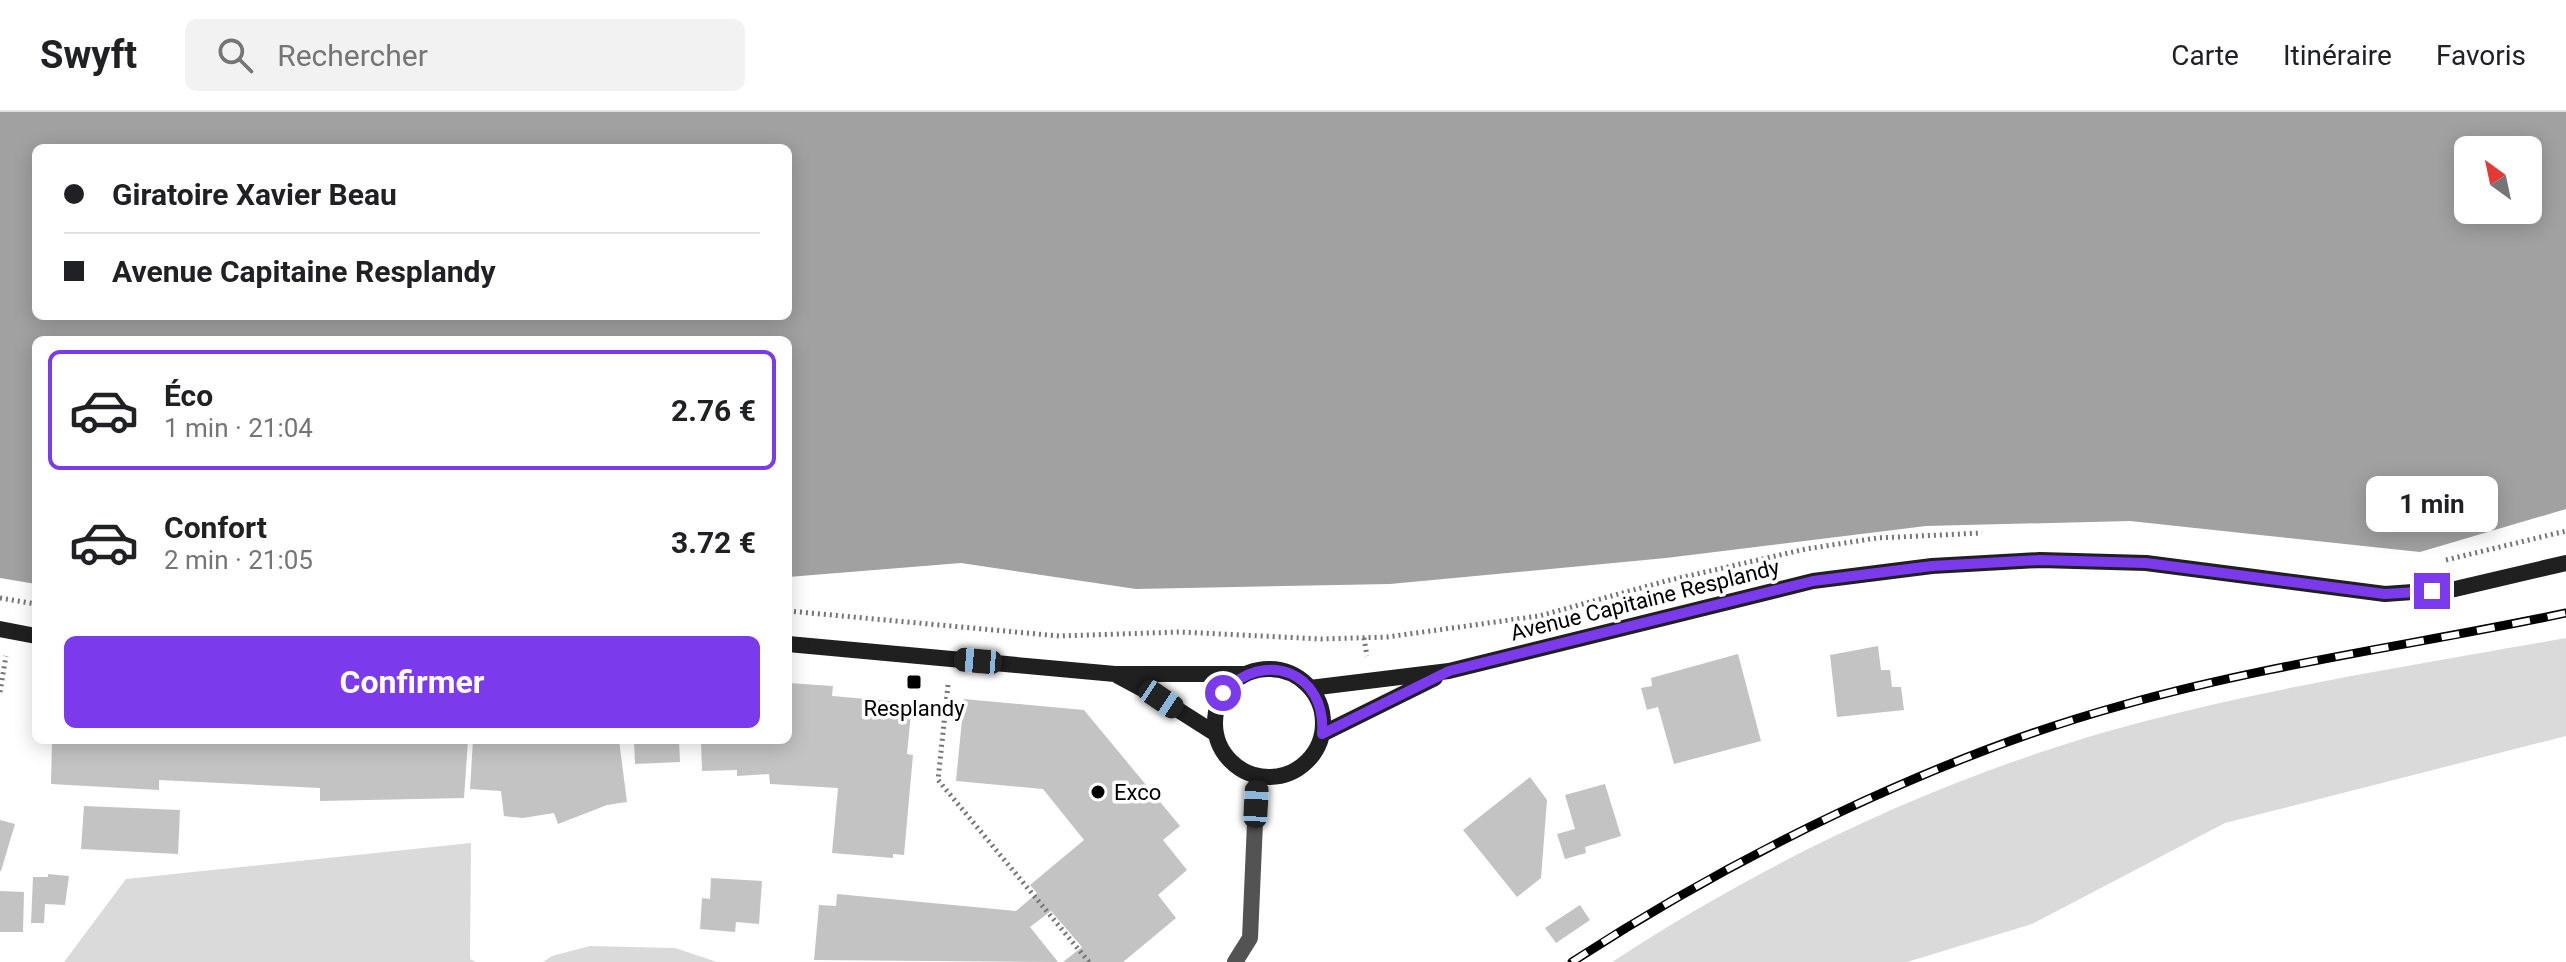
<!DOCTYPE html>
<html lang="fr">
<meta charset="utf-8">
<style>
body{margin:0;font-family:Roboto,sans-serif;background:#f2f2f2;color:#202124;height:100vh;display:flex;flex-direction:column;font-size:30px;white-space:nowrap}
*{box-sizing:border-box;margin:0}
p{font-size:26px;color:#757577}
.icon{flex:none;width:44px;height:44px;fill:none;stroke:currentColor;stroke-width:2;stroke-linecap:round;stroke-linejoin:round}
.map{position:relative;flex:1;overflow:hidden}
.drawer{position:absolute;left:32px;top:224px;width:760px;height:408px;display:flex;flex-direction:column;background:#fff;border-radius:12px;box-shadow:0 4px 20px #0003}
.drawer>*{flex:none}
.top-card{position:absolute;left:32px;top:32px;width:760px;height:176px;border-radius:12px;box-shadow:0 4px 20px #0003;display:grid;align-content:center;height:176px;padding:0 32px;background:#fff}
.needle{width:52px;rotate:327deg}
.fabs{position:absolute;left:2454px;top:24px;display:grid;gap:16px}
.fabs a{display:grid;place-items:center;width:88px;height:88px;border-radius:12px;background:#fff;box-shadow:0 4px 20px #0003;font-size:40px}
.end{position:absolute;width:36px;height:36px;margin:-18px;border:10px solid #7c3aed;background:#fff;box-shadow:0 0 0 4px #fff}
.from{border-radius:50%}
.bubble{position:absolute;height:56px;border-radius:12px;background:#fff;box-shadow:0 4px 20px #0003;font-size:26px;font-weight:700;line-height:56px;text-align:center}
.car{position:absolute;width:24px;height:48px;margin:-24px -12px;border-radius:10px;box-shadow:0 0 6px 2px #0007;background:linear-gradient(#222 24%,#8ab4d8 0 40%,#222 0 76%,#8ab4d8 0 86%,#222 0)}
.top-card b{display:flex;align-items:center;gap:28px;height:76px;font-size:30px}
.top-card b+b{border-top:2px solid #e0e0e0}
.top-card i{width:20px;height:20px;background:#202124}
ul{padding:14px 0 0;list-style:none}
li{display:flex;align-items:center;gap:24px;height:120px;margin:0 16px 12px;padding:0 16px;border:4px solid transparent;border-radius:12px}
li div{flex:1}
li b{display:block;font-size:30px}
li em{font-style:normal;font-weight:700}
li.current{border-color:#7c3aed}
li>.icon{width:72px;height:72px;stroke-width:1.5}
.button{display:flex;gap:16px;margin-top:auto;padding:16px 32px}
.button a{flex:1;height:92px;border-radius:12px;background:#7c3aed;color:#fff;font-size:32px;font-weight:700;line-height:92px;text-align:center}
header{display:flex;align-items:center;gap:48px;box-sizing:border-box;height:112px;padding:0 40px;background:#fff;border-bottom:2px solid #e0e0e0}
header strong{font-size:38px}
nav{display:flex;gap:44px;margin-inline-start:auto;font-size:28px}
.search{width:560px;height:72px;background:#f2f2f2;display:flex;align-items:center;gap:20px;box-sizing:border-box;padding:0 28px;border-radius:12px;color:#757577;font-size:30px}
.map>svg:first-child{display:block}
.green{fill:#dadada}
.water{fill:#a1a1a1;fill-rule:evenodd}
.building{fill:#c3c3c3}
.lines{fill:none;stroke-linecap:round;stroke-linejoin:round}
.path{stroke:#757575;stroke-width:5;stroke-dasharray:2 4;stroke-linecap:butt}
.street{stroke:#535353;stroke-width:16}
.secondary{stroke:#202020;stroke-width:16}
.rail-casing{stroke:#000;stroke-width:9}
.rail{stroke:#fff;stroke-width:6;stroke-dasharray:18;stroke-linecap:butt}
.route{stroke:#7c3aed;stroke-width:10}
.poi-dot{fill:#000;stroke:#fff;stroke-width:3}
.labels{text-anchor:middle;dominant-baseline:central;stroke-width:7;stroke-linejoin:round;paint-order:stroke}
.street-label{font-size:22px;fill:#000;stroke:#fff}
.poi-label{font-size:22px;fill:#000;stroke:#fff}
</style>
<header>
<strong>Swyft</strong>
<div class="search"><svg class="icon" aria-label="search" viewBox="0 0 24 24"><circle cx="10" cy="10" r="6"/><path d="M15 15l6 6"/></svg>Rechercher</div>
<nav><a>Carte</a><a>Itinéraire</a><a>Favoris</a></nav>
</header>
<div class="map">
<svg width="2566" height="850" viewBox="0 0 2566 850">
<rect width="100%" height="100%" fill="#fff"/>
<path class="green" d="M2566 526V624L2225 711 2032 812 1907 850H1612C1766 749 1938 667 2116 617 2263 576 2416 553 2566 526Z
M471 731 470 847 476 850H64L126 767Z
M590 834 675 836 717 850H543L552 844Z"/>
<path class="water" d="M0 0H2566V397L2420 440 2130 409 1926 414 1666 446 1390 472 1136 477 961 451 788 465V228H36V472L0 466ZM36 36H788V204H36ZM2468 38H2528V98H2468Z"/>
<path class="building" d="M1878 534 1881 558H1890L1892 575H1901L1904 598 1837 605 1830 543Z
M1738 542 1761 629 1674 652 1658 595 1647 598 1641 576 1652 574 1651 566Z
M788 571 833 574 832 584 912 591 907 642 913 643 904 743 893 742V746L832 741 838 676 770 672 769 662 737 664V658L702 659 701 628H788Z
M964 587 1084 598 1180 714 1163 728 1187 758 1158 783 1176 806 1123 850H1063L1082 835 1051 799 1030 815 1058 850 814 848 819 793 836 794 837 782 1016 799 1037 781 1030 773 1084 728 1043 677 956 669Z
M52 628H468L464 686 320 689V676L159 668V678L51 672Z
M473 628H619L627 690 607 693 558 712 554 701 523 706 504 704 501 679 470 677Z
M634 628H679L680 650 635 652Z
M1530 665 1547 688 1541 766 1517 785 1463 718Z
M1605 672 1621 724 1585 735 1586 741 1565 747 1557 722 1575 717 1565 683Z
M84 694 180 698 178 742 81 737Z
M0 708 15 712 1 759H0Z
M48 762 69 764 65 793 45 792 44 811H31L33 765H48Z
M711 766 762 769 759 812 736 810 735 820 700 817 702 786 710 787Z
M0 779 24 780 23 820H0Z
M1580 793 1590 808 1556 831 1545 816Z"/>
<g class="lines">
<path class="path" d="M2446 448 2566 419
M0 486 36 492
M788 499 1059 524 1180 520 1322 527 1387 525 1539 504 1666 469 1806 437 1877 426 1982 421
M1364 526 1367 544
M948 573 938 668 1089 850
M0 580 6 544"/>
<path class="street" d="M1235 850 1250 826 1257 664"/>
<path class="secondary" d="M0 517 36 524
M788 532 1115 562H1244
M1215 611a54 54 0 1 1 108 0a54 54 0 1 1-108 0Z
M1118 564 1161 587 1216 622
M1310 576 1449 559 1813 469 1932 454 2040 448 2146 451 2385 482 2455 477 2566 451
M1322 622 1435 566"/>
<defs>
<path id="rail" d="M1572 850C1735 744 1934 645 2123 593 2268 552 2419 532 2566 501"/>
</defs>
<use href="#rail" class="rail-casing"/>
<use href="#rail" class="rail"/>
</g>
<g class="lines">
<path class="route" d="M1223 581C1264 536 1327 560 1322 622L1449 559 1813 469 1932 454 2040 448 2146 451 2385 482 2432 479"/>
</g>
<g class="poi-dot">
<rect x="906" y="562" width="16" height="16" rx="4"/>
<circle cx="1098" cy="680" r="8"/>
</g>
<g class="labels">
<g class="street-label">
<text transform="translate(1645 488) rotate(-14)">Avenue Capitaine Resplandy</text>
</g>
<g class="poi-label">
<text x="914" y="596">Resplandy</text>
<text x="1114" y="680" text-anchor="start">Exco</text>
</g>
</g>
</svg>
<div class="fabs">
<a><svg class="needle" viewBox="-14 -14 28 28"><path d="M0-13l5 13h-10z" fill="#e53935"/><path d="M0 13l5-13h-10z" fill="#757577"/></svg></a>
</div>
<i class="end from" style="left:1223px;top:581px"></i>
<i class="end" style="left:2432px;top:479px"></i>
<div class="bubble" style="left:2366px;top:364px;width:132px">1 min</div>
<i class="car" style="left:978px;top:549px;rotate:275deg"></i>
<i class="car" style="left:1161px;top:587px;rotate:124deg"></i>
<i class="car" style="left:1256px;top:692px;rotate:3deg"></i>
<div class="top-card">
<b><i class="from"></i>Giratoire Xavier Beau</b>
<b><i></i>Avenue Capitaine Resplandy</b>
</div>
<section class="drawer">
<ul>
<li class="current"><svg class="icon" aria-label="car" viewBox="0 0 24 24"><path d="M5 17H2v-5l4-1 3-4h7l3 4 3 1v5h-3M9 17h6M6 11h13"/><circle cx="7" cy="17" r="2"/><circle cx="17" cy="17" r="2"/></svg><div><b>Éco</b><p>1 min · 21:04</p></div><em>2.76 €</em></li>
<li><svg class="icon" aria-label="car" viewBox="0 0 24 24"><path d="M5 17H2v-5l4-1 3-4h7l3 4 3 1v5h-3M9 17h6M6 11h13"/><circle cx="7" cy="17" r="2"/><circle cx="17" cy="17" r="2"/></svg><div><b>Confort</b><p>2 min · 21:05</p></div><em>3.72 €</em></li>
</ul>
<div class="button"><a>Confirmer</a></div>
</section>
</div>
